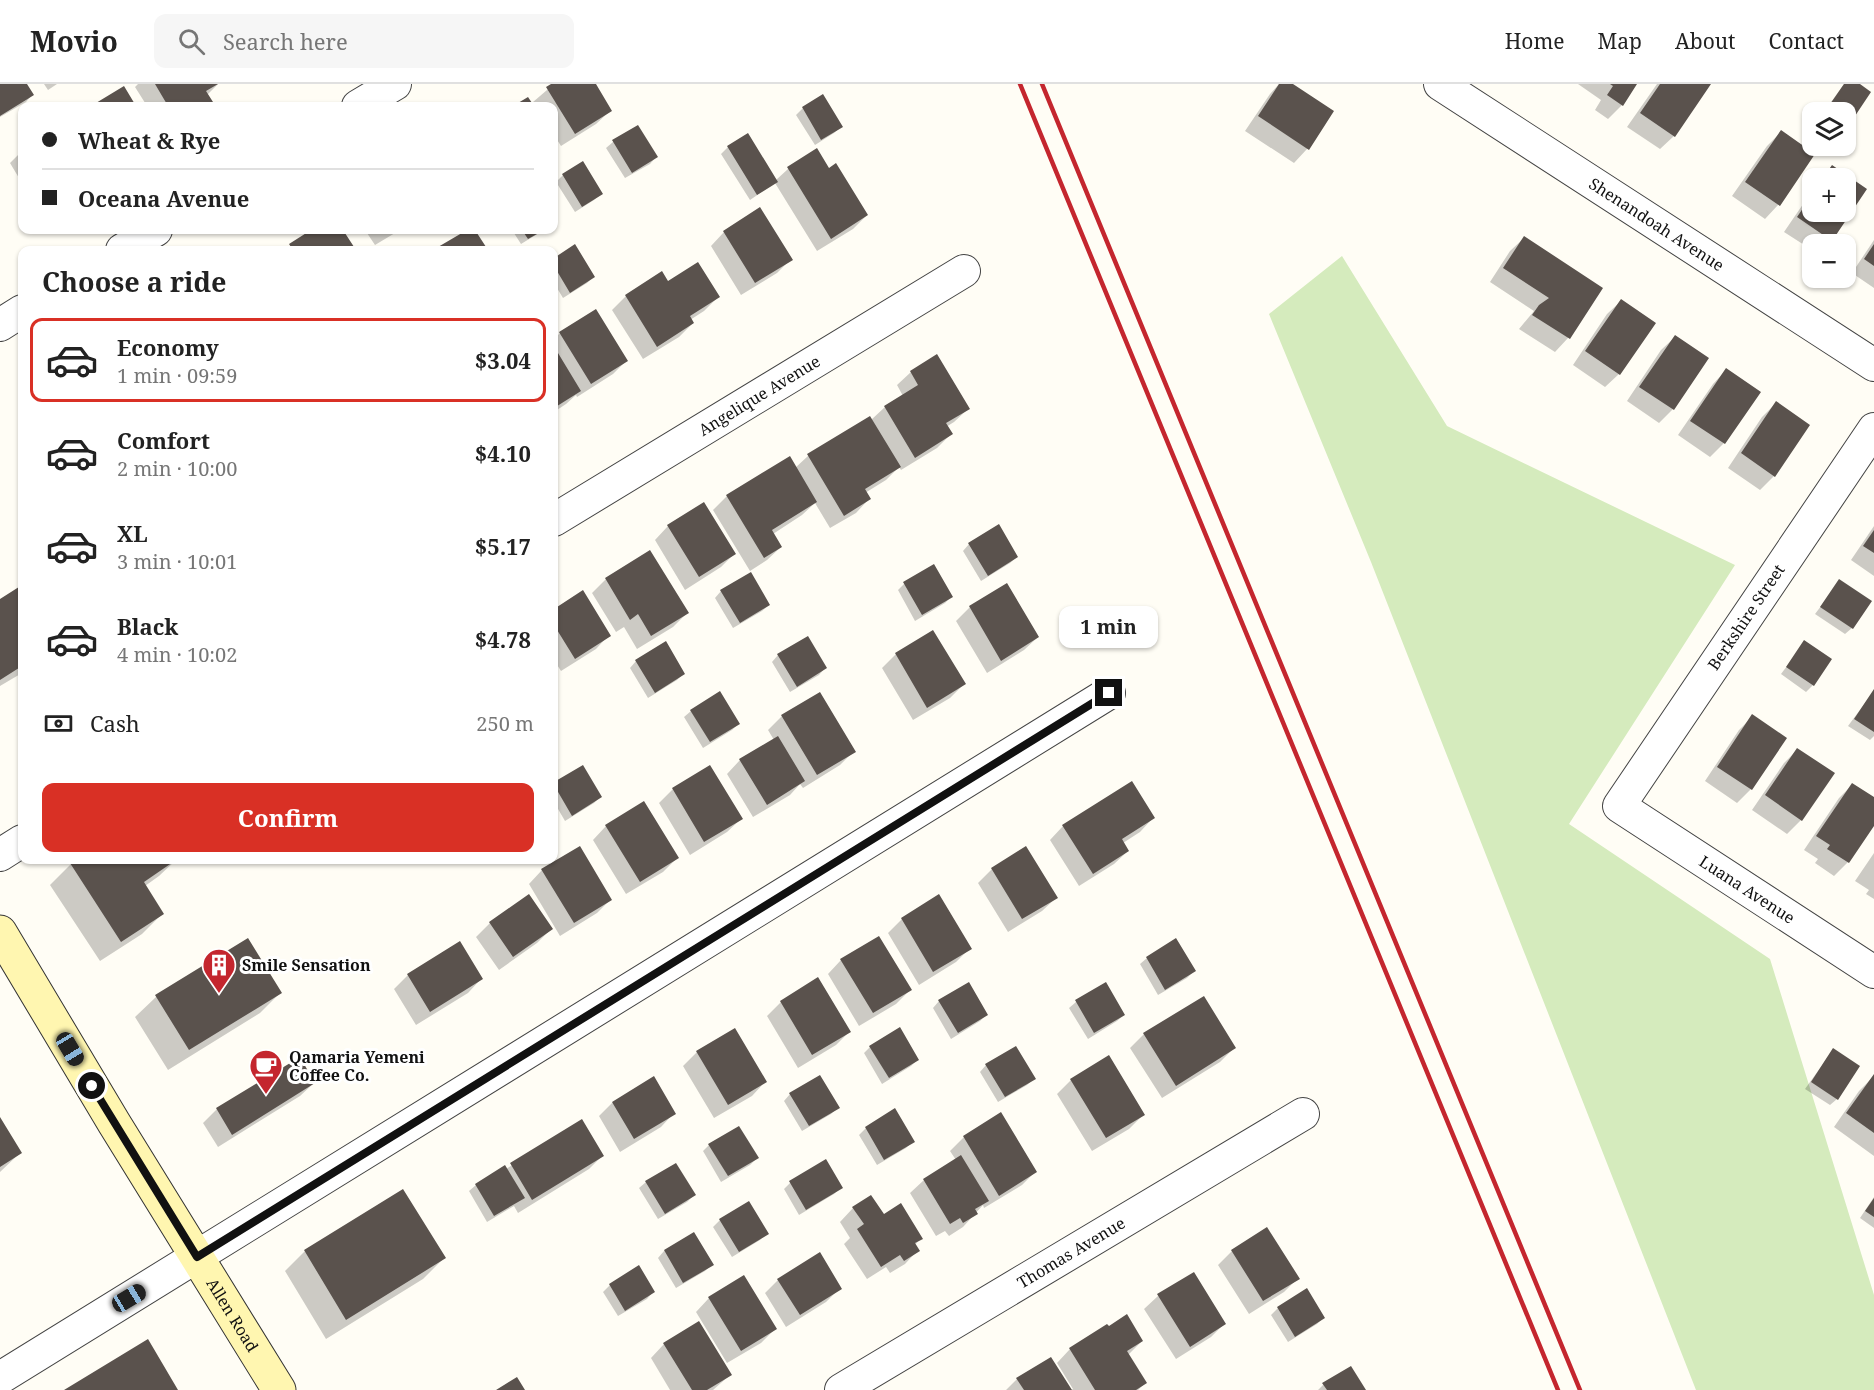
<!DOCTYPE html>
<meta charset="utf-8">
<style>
body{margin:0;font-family:"Noto Serif",serif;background:#f6f6f6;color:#222;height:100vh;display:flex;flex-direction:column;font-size:22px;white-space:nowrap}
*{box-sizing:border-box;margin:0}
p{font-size:20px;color:#767676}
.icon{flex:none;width:33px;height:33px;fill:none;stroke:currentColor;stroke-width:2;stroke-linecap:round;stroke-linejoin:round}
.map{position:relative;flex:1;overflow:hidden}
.drawer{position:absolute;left:18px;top:162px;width:540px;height:618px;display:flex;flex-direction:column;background:#fff;border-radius:12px;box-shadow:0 2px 4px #0004}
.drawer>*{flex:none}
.top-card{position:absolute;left:18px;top:18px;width:540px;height:132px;border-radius:12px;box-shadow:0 2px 4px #0004;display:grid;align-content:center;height:132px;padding:0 24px;background:#fff}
.tools{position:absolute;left:1802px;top:18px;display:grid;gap:12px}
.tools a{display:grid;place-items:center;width:54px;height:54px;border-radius:12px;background:#fff;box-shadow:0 2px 4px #0004;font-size:30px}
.end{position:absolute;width:27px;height:27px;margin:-14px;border:8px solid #111;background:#fff;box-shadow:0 0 0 3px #fff}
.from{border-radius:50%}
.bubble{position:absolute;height:42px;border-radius:12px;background:#fff;box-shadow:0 2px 4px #0004;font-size:20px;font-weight:700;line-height:42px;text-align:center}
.car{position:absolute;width:18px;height:36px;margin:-18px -9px;border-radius:8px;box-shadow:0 0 4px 2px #0007;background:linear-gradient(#222 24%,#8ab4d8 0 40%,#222 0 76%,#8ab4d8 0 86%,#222 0)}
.top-card b{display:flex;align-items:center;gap:21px;height:57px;font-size:22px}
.top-card b+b{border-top:2px solid #e0e0e0}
.top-card i{width:15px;height:15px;background:#222}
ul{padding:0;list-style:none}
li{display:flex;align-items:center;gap:18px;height:84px;margin:0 12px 9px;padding:0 12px;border:3px solid transparent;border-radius:12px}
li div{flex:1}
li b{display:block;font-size:22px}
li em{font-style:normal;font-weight:700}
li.current{border-color:#d93025}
li>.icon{width:54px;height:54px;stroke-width:1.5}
h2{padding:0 24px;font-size:27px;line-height:72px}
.pay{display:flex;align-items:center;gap:15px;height:66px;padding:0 24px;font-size:22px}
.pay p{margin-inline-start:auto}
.cta{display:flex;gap:12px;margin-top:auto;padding:12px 24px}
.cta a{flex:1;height:69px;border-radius:12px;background:#d93025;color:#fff;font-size:24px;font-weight:700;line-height:69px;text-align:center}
header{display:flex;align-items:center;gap:36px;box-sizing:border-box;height:84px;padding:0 30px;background:#fff;border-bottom:2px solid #e0e0e0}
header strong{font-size:28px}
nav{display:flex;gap:33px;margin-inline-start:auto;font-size:21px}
.search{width:420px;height:54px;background:#f6f6f6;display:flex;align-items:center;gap:15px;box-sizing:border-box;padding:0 21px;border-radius:12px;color:#767676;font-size:22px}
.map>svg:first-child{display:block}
.green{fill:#d5ebbd}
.shadow{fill:#0003}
.building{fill:#5a524d}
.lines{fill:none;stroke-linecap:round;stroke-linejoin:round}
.street-casing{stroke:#444;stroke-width:34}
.secondary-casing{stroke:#333;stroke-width:35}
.street{stroke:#fff;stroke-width:32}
.secondary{stroke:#fff6b0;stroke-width:33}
.rail{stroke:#c4262e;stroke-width:4.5}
.route{stroke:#111;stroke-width:8}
.labels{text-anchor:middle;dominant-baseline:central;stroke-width:6;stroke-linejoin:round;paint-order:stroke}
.street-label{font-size:16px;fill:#111;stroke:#fff}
.poi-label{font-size:16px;font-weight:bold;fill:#111;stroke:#fff;text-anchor:start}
</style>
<header>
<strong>Movio</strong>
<div class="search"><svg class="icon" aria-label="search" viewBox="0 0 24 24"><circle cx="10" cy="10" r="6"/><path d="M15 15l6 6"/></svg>Search here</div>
<nav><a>Home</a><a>Map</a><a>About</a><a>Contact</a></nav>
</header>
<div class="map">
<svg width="1874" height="1306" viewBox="0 0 1874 1306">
<rect width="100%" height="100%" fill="#fffdf5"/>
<path class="green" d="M1342 172 1447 342 1735 481 1569 740 1770 875 1874 1211V1306H1696L1371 478 1269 230Z"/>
<path class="shadow" d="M0 0H26L32 11 26 18 0 33Z
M44 0H57L48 6Z
M138 0H218L207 11 211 18 206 22H147L135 3Z
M554 0H594L610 27 596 40 561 62 554 51V22H536L533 18Z
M1279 0H1290L1332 28 1307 65 1294 79 1245 47 1270 10Z
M1578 0H1636L1622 21 1608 35 1595 26 1601 16Z
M1657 0H1707L1674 52 1660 65 1627 43Z
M1844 0H1857L1869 9 1845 43V28H1824Z
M124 4 135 22H94Z
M803 24 841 43 834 49 815 61 796 31Z
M637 43 656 73 650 80 625 94 606 64 613 58Z
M1781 48 1778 121 1765 135 1732 112 1767 62Z
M748 51 776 96 788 85 816 66 828 86 867 131 853 145 817 167 775 99 750 116 721 70 728 63Z
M22 67V99L10 79Z
M1833 83 1865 105 1830 156 1826 160H1812V166L1784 148 1812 107V128H1845V94H1821Z
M563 91 601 110 594 116 575 128 556 98Z
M314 146H341L354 166H284Z
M365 146H400L375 161Z
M470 146H473L486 166H437Z
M512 146H544L521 160Z
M724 148 791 175 777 189 741 211 711 162Z
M1524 154 1601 204 1568 254 1555 268 1519 245 1534 227 1490 198 1510 167Z
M1874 156V204L1852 189Z
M575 162 593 193 587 199 563 214 554 199V176Z
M667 199 718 213 704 227 690 236 693 239 679 253 643 275 612 226 626 212Z
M1621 217 1619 290 1605 303 1573 281 1607 230Z
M595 227 626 277 613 290 577 313 576 311 566 320 554 328V255L560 249Z
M1675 253 1707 275 1673 325 1659 339 1627 317 1661 266Z
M1726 286 1759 308 1724 359 1710 373 1678 351 1713 300Z
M911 288 968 325 954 338 946 343 951 350 937 364 901 386 899 383 886 396 865 409 869 415 856 429 830 444 815 419 802 431 773 450 781 463 767 476 750 487 713 426 727 412 795 384 808 372 871 336 885 323 903 312 897 301Z
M1776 319 1774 392 1760 406 1728 384 1762 333Z
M668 442 734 470 721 483 685 506 655 456Z
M1874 442V492L1851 476Z
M969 460 1017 473 1010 479 981 497 963 467Z
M606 495 687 529 673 543 637 565 624 543 616 548 592 509Z
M1840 497 1852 544 1845 550 1815 530Z
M904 500 951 513 945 519 915 537 898 506Z
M1006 501 1038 553 1024 566 987 589 956 537 970 523Z
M22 503V589L0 602V517Z
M721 507 769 521 762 527 733 544 715 514Z
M583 508 609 551 596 565 561 587 554 576V527Z
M933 548 964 600 950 614 913 636 882 584 896 570Z
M1805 558 1813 601 1806 608 1781 590Z
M778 571 825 584 819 591 790 608 772 578Z
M636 577 683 590 677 596 648 614 630 584Z
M1874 607V652L1870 656 1848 642Z
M691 627 738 640 732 646 703 664 684 633Z
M782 632 854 667 840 681 803 704 800 700 790 711 753 733 727 690 740 676 774 656 768 646Z
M1753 632 1751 705 1737 719 1705 697 1739 646Z
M1797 666 1801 736 1787 750 1752 726 1784 679Z
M583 683 600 713 594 719 565 737 554 718V700Z
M710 683 741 735 727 748 690 771 659 719 673 705Z
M1852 701 1874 715V739L1848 778 1834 792 1815 779 1818 775 1804 766 1839 714Z
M1153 734 1140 748 1123 759 1128 767 1114 780 1079 802 1050 756 1063 742Z
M606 742 677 774 663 788 626 810 593 756Z
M1874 769V815L1866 810 1869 806 1855 797Z
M78 776H176L159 792 145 802 162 830 142 850 100 877 50 801 71 780Z
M992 785 1056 814 1042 827 1008 848 978 799Z
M542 786 610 816 597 829 560 852 529 800Z
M902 835 970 864 956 878 919 901 888 849Z
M490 839 551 845 537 859 499 886 476 853Z
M248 856 280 909 260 929 168 986 135 933 156 913Z
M1147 874 1194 887 1187 894 1158 911 1140 880Z
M841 876 910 906 896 920 859 942 828 890Z
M408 891 481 895 468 909 416 941 394 905Z
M1105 900 1124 931 1117 937 1088 955 1069 924 1076 918Z
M939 917 986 931 980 937 951 955 933 924Z
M781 918 849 948 836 961 798 984 767 932Z
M734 946 765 998 752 1012 714 1034 683 982 697 968Z
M1144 950 1234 964 1220 978 1162 1014 1130 964Z
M870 963 917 976 911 982 882 1000 864 969Z
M1833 966 1837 1015 1830 1021 1805 1005Z
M986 981 1034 995 1027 1001 998 1018 980 988Z
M1873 993 1874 994V1072L1834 1043 1859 1007Z
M1071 996 1143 1031 1129 1045 1092 1067 1057 1010Z
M314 999 300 1012 218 1063 203 1039 217 1025Z
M790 1010 838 1023 831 1030 802 1047 784 1017Z
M612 1019 674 1029 661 1043 620 1068 599 1032Z
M1001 1031 1035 1088 1022 1101 984 1124 983 1121 963 1143 949 1152 945 1147 936 1152 910 1109 924 1096 956 1076 950 1067 964 1053Z
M0 1036 20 1069 0 1088Z
M581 1037 602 1072 589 1085 518 1129 514 1122 487 1138 469 1107 476 1101 506 1085Z
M866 1044 913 1057 906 1064 877 1081 859 1051Z
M709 1061 757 1074 750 1081 721 1098 703 1067Z
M646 1098 694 1111 687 1118 658 1135 639 1104Z
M790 1099 841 1103 834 1110 799 1131 784 1105Z
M1874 1113V1144L1860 1134Z
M853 1124 883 1132 921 1154 915 1161 918 1166 905 1180 890 1189 886 1183 867 1195 844 1160 850 1154 840 1138Z
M720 1136 767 1149 760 1156 732 1173 713 1143Z
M694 1150 712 1180 705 1187 676 1204 658 1174 664 1167Z
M305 1167 444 1174 423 1195 326 1255 285 1187Z
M1232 1167 1298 1194 1284 1208 1249 1230 1218 1181Z
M638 1183 653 1208 647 1215 618 1232 603 1208 610 1201Z
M778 1196 840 1204 826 1218 786 1243 765 1209Z
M1307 1206 1323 1234 1317 1240 1288 1258 1271 1231 1278 1224Z
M1158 1212 1225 1239 1211 1253 1176 1275 1144 1225Z
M709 1214 775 1245 761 1259 727 1279 696 1228Z
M1142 1257 1128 1271 1145 1299 1138 1306H1071L1073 1305 1057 1279 1070 1265Z
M664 1260 730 1291 713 1306H670L651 1274Z
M1017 1295 1070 1306H1006Z
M1323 1301 1364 1306H1318Z"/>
<path class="building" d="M0 0H27L34 11 0 32Z
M155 0H218L206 7 213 18 206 22H168Z
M551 0H596L612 27 575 50 546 3Z
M1279 0H1293L1334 27 1309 66 1258 32Z
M1610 0H1637L1623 22 1607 11 1613 2Z
M1660 0H1711L1675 53 1640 29Z
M1844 0H1860L1871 8 1849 41 1845 38V28H1830L1826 26Z
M124 2 136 22H91Z
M823 10 843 43 821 56 802 23Z
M528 13 534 22H513Z
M638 41 658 73 632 89 612 56Z
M1781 46 1815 70 1780 122 1745 98Z
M748 49 778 98 757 111 727 62Z
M817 64 829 84 836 79 868 131 831 155 787 83Z
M583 77 603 110 582 123 562 90Z
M1832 81 1867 105 1832 157 1797 133 1812 111V128H1845V94H1823Z
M760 123 793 176 755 199 723 147Z
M311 146H343L356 166H293L289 160Z
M467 146H475L488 166H441L438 163Z
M522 146H544L528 155Z
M1524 152 1603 204 1570 255 1532 231 1539 221 1549 214 1503 184Z
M575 160 595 193 570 209 554 182V174Z
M1874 160V182L1864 175Z
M698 178 720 213 690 232 694 239 657 263 625 211 662 187 668 197Z
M1621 215 1656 239 1620 291 1585 267Z
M596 225 628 277 591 300 559 248Z
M1675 251 1709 274 1674 326 1639 303Z
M558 269 581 307 554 324V271Z
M937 270 970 325 946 339 953 350 915 374 884 322 918 301 910 287Z
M1726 284 1761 308 1725 360 1690 337Z
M1776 317 1810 341 1775 393 1741 369Z
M870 332 901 383 865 405 871 415 844 432 807 370Z
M790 372 817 418 772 446 782 463 764 474 726 411Z
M704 418 736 470 699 493 667 441Z
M999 440 1018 473 988 492 968 459Z
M1874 446V469L1863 462Z
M650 466 689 529 651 552 638 530 630 536 605 494Z
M934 480 953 513 922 531 903 498Z
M751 488 770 521 740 539 720 506Z
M1839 495 1872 517 1853 545 1820 523Z
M1007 499 1039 553 1001 577 969 522Z
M22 501V582L0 596V515Z
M583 506 611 552 575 575 554 541V525Z
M933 546 966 600 927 624 895 569Z
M808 552 827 584 797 603 777 570Z
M1804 556 1832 575 1814 602 1786 583Z
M666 557 685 590 655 609 635 576Z
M1874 605V648L1854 635Z
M720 607 740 640 710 658 690 626Z
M820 608 856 668 817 691 781 631Z
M1752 630 1787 654 1752 706 1717 683Z
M778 652 805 697 767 721 739 675Z
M1797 664 1835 689 1802 737 1765 711Z
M583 681 602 713 572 732 554 701V698Z
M710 681 743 735 704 758 672 704Z
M1132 697 1155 734 1122 755 1129 767 1093 790 1062 741Z
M1852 699 1874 713V742L1849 779 1827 765 1830 761 1816 752Z
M644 717 679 774 640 798 605 741Z
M580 762 612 816 574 839 541 785Z
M1026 762 1058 814 1022 835 991 784Z
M76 776H176L144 798 164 830 121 858 70 779Z
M529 810 553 845 513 873 489 838Z
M939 810 972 865 933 888 901 834Z
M879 852 912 906 873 929 840 875Z
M248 854 282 909 189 966 155 911Z
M1176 854 1196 887 1165 906 1146 873Z
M460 857 483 895 430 928 407 890Z
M818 893 851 948 812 971 780 917Z
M969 898 988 931 958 949 938 916Z
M1106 898 1125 931 1094 949 1075 916Z
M1204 912 1236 964 1176 1002 1143 949Z
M900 943 919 976 889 994 869 962Z
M735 944 767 998 728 1021 696 967Z
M1016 962 1036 995 1005 1013 985 980Z
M1833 964 1860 982 1838 1016 1811 998Z
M1109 971 1145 1031 1106 1054 1070 995Z
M300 973 315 999 232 1051 216 1024Z
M1874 990V1049L1846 1029Z
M820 991 840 1024 809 1042 789 1009Z
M654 992 676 1030 634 1055 612 1018Z
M895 1024 915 1058 884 1076 865 1043Z
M1001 1028 1037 1088 999 1112 963 1052Z
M0 1033 22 1069 0 1083Z
M582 1035 604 1072 532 1116 510 1079Z
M739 1042 759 1074 728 1092 708 1060Z
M961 1071 989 1117 975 1125 978 1130 963 1139 960 1134 950 1140 923 1095Z
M826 1075 843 1104 806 1126 789 1097Z
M676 1079 696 1111 665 1130 645 1097Z
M505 1081 525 1114 494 1132 475 1100Z
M403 1105 446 1174 346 1236 304 1166Z
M871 1111 884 1130 901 1119 923 1155 915 1159 920 1167 904 1177 900 1171 881 1183 857 1145 864 1140 852 1123Z
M1874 1114V1133L1865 1127Z
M749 1117 769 1150 739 1168 719 1135Z
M1267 1143 1300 1195 1263 1217 1231 1166Z
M694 1148 714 1181 683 1199 664 1166Z
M820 1168 842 1205 800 1231 777 1195Z
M639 1181 655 1208 625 1227 609 1200Z
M1194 1188 1226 1240 1190 1263 1157 1210Z
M744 1191 777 1245 741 1267 708 1213Z
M1307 1204 1325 1234 1295 1253 1277 1223Z
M1127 1230 1143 1257 1127 1267 1147 1299 1136 1306H1095L1069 1264 1107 1240 1109 1242Z
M699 1237 732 1291 707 1306H692L663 1259Z
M148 1255 178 1306H64Z
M1051 1273 1072 1306H1024L1016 1294Z
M1351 1282 1366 1306H1327L1322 1299Z
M517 1293 525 1306H496Z"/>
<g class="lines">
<defs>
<g id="street">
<path id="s1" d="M1440 0 1874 281"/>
<path d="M358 22 395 0"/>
<path d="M122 166 156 146"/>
<path d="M0 241 22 227"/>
<path id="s2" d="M1874 345 1619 722 1874 888"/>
<path id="s3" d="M554 436 964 187"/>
<path d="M0 771 22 757"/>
<path d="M0 1294 1109 609"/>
<path id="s4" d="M841 1306 1303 1030"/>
</g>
<g id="secondary">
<path id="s5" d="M0 848 114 1039 279 1306"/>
</g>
</defs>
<use href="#street" class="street-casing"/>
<use href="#secondary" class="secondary-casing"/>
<use href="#street" class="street"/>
<use href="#secondary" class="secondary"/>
<path class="rail" d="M1020 0 1558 1306
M1042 0 1580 1306"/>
</g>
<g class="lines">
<path class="route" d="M92 1002 197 1173 1109 609"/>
</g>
<defs>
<symbol id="building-pin" viewBox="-11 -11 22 30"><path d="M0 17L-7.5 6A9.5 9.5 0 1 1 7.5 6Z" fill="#c4262e" stroke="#fff"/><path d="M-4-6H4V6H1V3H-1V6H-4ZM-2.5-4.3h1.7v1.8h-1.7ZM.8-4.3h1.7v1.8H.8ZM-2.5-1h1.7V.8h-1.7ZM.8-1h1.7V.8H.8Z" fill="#fff"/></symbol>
<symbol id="cafe-pin" viewBox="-11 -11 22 30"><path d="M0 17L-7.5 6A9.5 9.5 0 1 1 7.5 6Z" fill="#c4262e" stroke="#fff"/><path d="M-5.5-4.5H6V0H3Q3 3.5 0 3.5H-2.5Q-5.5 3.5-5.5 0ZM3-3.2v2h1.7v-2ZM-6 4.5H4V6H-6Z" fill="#fff"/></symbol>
</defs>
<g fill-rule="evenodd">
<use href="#building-pin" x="200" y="862" width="38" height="52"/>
<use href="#cafe-pin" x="247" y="963" width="38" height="52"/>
</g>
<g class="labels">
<g class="street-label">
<text stroke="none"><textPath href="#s1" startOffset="258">Shenandoah Avenue</textPath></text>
<text stroke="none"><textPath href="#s3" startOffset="240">Angelique Avenue</textPath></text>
<text transform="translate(1746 533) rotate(-56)">Berkshire Street</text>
<text stroke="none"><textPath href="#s2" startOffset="608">Luana Avenue</textPath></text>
<text stroke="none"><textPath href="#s4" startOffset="268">Thomas Avenue</textPath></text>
<text stroke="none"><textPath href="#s5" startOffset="448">Allen Road</textPath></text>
</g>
<g class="poi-label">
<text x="242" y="881">Smile Sensation</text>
<text x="289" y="973">Qamaria Yemeni<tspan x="289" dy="18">Coffee Co.</tspan></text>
</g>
</g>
</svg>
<div class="tools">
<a><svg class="icon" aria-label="layers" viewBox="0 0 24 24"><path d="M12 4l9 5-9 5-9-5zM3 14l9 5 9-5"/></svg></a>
<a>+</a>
<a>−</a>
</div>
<i class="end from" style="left:92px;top:1002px"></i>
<i class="end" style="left:1109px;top:609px"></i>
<div class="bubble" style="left:1059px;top:522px;width:99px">1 min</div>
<i class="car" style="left:70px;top:965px;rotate:149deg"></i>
<i class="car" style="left:129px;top:1214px;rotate:59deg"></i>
<div class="top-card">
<b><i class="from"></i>Wheat &amp; Rye</b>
<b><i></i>Oceana Avenue</b>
</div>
<section class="drawer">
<h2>Choose a ride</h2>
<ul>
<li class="current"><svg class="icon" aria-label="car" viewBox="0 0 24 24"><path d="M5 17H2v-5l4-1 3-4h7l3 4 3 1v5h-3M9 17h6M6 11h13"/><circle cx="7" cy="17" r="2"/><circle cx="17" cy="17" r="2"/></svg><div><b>Economy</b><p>1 min · 09:59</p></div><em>$3.04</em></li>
<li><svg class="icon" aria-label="car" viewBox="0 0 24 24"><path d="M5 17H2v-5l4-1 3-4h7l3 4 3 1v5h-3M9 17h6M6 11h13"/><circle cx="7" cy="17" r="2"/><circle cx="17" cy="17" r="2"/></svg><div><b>Comfort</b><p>2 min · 10:00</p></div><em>$4.10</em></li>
<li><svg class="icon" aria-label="car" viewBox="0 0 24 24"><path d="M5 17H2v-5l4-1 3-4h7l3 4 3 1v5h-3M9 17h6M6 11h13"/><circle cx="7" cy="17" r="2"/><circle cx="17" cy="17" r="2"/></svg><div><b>XL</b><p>3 min · 10:01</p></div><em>$5.17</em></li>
<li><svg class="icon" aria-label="car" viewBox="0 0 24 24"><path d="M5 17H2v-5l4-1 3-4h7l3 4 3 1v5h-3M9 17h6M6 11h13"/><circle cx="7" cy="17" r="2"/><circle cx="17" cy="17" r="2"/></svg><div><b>Black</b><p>4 min · 10:02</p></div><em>$4.78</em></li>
</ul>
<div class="pay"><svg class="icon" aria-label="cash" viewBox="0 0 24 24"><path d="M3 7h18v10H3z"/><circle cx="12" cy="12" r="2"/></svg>Cash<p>250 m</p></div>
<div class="cta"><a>Confirm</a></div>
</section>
</div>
